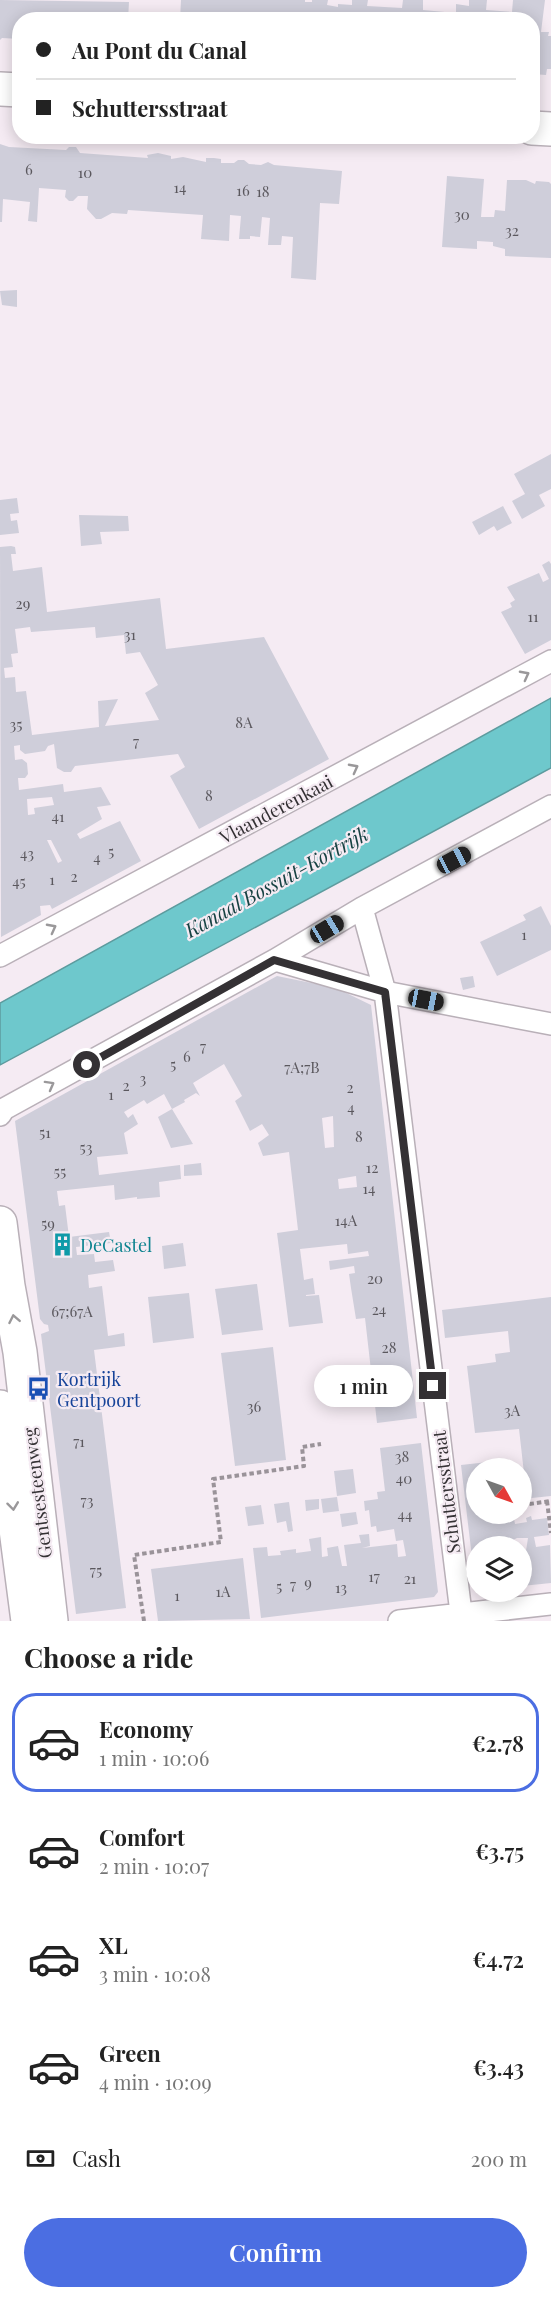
<!DOCTYPE html>
<meta charset="utf-8">
<style>
body{margin:0;font-family:"Playfair Display",serif;background:#f2f2f2;color:#222;height:100vh;display:flex;flex-direction:column;font-size:22px;white-space:nowrap}
*{box-sizing:border-box;margin:0}
p{font-size:20px;color:#767676}
.icon{flex:none;width:33px;height:33px;fill:none;stroke:currentColor;stroke-width:2;stroke-linecap:round;stroke-linejoin:round}
.map{position:relative;height:1621px;overflow:hidden}
.side{display:flex;flex-direction:column;background:#fff;flex:1}
.side>*{flex:none}
.top-card{position:absolute;left:12px;top:12px;width:528px;height:132px;border-radius:24px;box-shadow:0 3px 15px #0003;display:grid;align-content:center;height:132px;padding:0 24px;background:#fff}
.needle{width:39px;rotate:130deg}
.fabs{position:absolute;left:466px;top:1458px;display:grid;gap:12px}
.fabs a{display:grid;place-items:center;width:66px;height:66px;border-radius:50%;background:#fff;box-shadow:0 3px 15px #0003;font-size:30px}
.end{position:absolute;width:27px;height:27px;margin:-14px;border:8px solid #343134;background:#fff;box-shadow:0 0 0 3px #fff}
.from{border-radius:50%}
.bubble{position:absolute;height:42px;border-radius:21px;background:#fff;box-shadow:0 3px 15px #0003;font-size:20px;font-weight:600;line-height:42px;text-align:center}
.car{position:absolute;width:18px;height:36px;margin:-18px -9px;border-radius:8px;box-shadow:0 0 4px 2px #0007;background:linear-gradient(#222 24%,#8ab4d8 0 40%,#222 0 76%,#8ab4d8 0 86%,#222 0)}
.top-card b{display:flex;align-items:center;gap:21px;height:57px;font-size:22px}
.top-card b+b{border-top:2px solid #e0e0e0}
.top-card i{width:15px;height:15px;background:#222}
ul{padding:0;list-style:none}
li{display:flex;align-items:center;gap:18px;height:99px;margin:0 12px 9px;padding:0 12px;border:3px solid transparent;border-radius:24px}
li div{flex:1}
li b{display:block;font-size:22px}
li em{font-style:normal;font-weight:600}
li.selected{border-color:#4b6ee2}
li>.icon{width:54px;height:54px;stroke-width:1.5}
h2{padding:0 24px;font-size:27px;line-height:72px}
.pay{display:flex;align-items:center;gap:15px;height:66px;padding:0 24px;font-size:22px}
.pay p{margin-inline-start:auto}
.button{display:flex;gap:12px;margin-top:auto;padding:12px 24px}
.button a{flex:1;height:69px;border-radius:36px;background:#4b6ee2;color:#fff;font-size:24px;font-weight:600;line-height:69px;text-align:center}
.map>svg:first-child{display:block}
.water{fill:#6ec8cc;stroke:#5d9b9e;stroke-width:1.5}
.building{fill:#cfceda;fill-rule:evenodd}
.lines{fill:none;stroke-linecap:round;stroke-linejoin:round}
.minor-casing{stroke:#b9b0b8;stroke-width:24}
.primary-casing{stroke:#b9b0b8;stroke-width:36}
.path{stroke:#9a9399;stroke-width:4;stroke-dasharray:4.5 3;stroke-linecap:butt}
.minor{stroke:#fff;stroke-width:21}
.primary{stroke:#fff;stroke-width:33}
.oneway{stroke:#9a989a}
.route{stroke:#343134;stroke-width:8}
.labels{text-anchor:middle;dominant-baseline:central;stroke-width:4.5;stroke-linejoin:round;paint-order:stroke}
.number-label{font-size:15px;fill:#5b585e}
.street-label{font-size:18px;fill:#343134;stroke:#f5ebf3}
.culture-label{font-size:18px;fill:#0d838f;stroke:#f5ebf3;text-anchor:start}
.transit-label{font-size:18px;fill:#164399;stroke:#f5ebf3;text-anchor:start}
.water-label{font-size:20px;font-style:italic;fill:#174243;stroke:#f5ebf3}
</style>
<div class="map">
<svg width="551" height="1621" viewBox="0 0 551 1621">
<rect width="100%" height="100%" fill="#f5ebf3"/>
<path class="water" d="M551 698V768L0 1065V1003Z"/>
<path class="building" d="M0 0 129 2 128 20H20V39L2 38 0 40Z
M181 0H305V2H312V0H328L327 5 338 7V4L352 5V0H368L367 6 402 8 403 0H423V10L456 13V4L469 6V0H487L486 10 512 12 513 0H545L541 32H549L548 36H551V69H547L546 75 532 74V20H180Z
M0 144 9 147 66 150 69 147H76L80 153 148 158 147 155 158 153 171 156V159L183 157 206 162V158H214L221 159V163H234L238 160H244L249 164 261 165 268 162 274 165 342 171 339 204 320 203 316 280 291 278 293 237 282 236 281 245H268L270 218 262 217 260 237 250 236V239H239L241 216 230 215 229 241 201 239 203 215 128 210 127 214 112 213 101 219H96L87 209 88 196H78L73 201H69L65 197 66 190 39 188 37 222 28 221 30 202 3 199 2 222H0Z
M447 176 484 179 481 217H494L495 210 505 211 507 180H526L535 184 536 181 549 182 551 184V258L505 256V249L493 246V242L477 241V249L442 247Z
M17 290V307L2 305 0 291Z
M551 454V489L539 495 545 506 522 519 512 501 525 494 514 474Z
M17 498 19 513 10 514 11 521 17 520 19 533 0 535V500Z
M503 506 512 523 497 531 494 526 479 535 472 522Z
M79 515 128 516 129 531 100 532 102 544 81 546Z
M11 546 15 547 16 554H11L13 571 42 567 47 612 160 598 166 649 264 637 329 759 199 829 170 776 185 767 178 754 75 766 71 772H64L57 768 54 744 48 746 45 751 25 754 20 750V745L14 746 15 760 22 759 27 763 28 774 25 778H18L19 790 63 784 64 792 101 787 111 805 97 807 102 819 77 834 80 839 120 821 141 861 52 909 50 905 40 906 41 915 1 937 0 547ZM30 627 31 632 95 627 96 638 124 635 126 654 140 652 158 685 145 693 159 720 105 726 118 699 98 701 99 727 32 735 26 691 16 692 15 677 5 678 4 668 13 667 11 654 18 653 15 629ZM52 797 54 805 34 808 35 814 28 815 27 799ZM47 840H51L62 861 58 863Z
M549 561 551 564V640L525 654 501 612 512 607 510 603 515 600 507 587 539 573 543 582 549 579 542 565Z
M541 906 551 926V950L497 976 480 942 526 920 523 915Z
M277 976 336 988 371 1005 417 1418 377 1423 365 1318 356 1319 351 1288 349 1274 355 1273 354 1266 330 1270 329 1261 369 1256 368 1251 348 1254 347 1244 300 1249 304 1280 313 1278 315 1294 306 1295V1296L319 1295 323 1323 289 1327 277 1233 298 1230 289 1152 263 1156 258 1143 269 1135 262 1124 250 1131 235 1101 242 1096 224 1064 193 1083 200 1096 196 1093 184 1100 185 1102 172 1109 164 1094 147 1104 144 1100 124 1112 128 1118 133 1114 138 1124 124 1133 128 1154 97 1157 99 1175 180 1165 181 1179 159 1182 160 1197 137 1199V1197L115 1200 114 1185 57 1191 59 1206 65 1205 69 1237 109 1232 111 1243 76 1247 77 1255 94 1254 95 1262 113 1260 115 1271 88 1275 89 1288 102 1286 108 1336 124 1333 125 1346 94 1350 126 1608 76 1614 41 1334 49 1331 48 1325 44 1324 40 1319 15 1121ZM333 1116 334 1147 325 1148 322 1118ZM356 1176 357 1187 339 1189 338 1179Z
M473 976 475 987 463 990 460 978Z
M172 1109 193 1144 171 1148 158 1117Z
M201 1163 202 1175 184 1176V1165Z
M183 1243 186 1266 164 1269 162 1246Z
M257 1284 263 1330 222 1335 215 1289Z
M189 1293 194 1338 153 1343 148 1297Z
M551 1297V1496L522 1499V1473H524L519 1429 475 1433 467 1366 496 1362 495 1354 510 1352 508 1331 445 1338 442 1310Z
M273 1347 286 1460 235 1466 221 1353Z
M421 1443 438 1592 434 1597 261 1618 253 1548 267 1547 268 1556 281 1555 280 1551 296 1549V1553L311 1551 309 1539 321 1537 322 1557 328 1556 327 1548 338 1546 342 1566H347L344 1545 361 1543 359 1535 369 1534 370 1546 362 1548 397 1544 398 1557 406 1556 403 1540 396 1541 394 1529 377 1532 376 1526 371 1527 369 1510 365 1511 364 1501 378 1499 377 1492 385 1491 380 1448Z
M506 1460 507 1468H477V1514H496V1516L513 1514 515 1524 527 1522 526 1518 531 1516 532 1520 547 1518 549 1535 534 1537 536 1547 550 1545 551 1583 522 1586V1558L525 1557 528 1538H517L501 1546H477L476 1591 461 1465Z
M353 1469 356 1493 337 1496 334 1471Z
M337 1497 339 1511 323 1513 321 1499Z
M319 1499V1509L306 1511 305 1500Z
M289 1502 293 1531 288 1532 286 1521 277 1523 274 1504Z
M261 1505 264 1524 248 1526 245 1507Z
M356 1512 358 1524 342 1527 340 1514Z
M243 1558 250 1619 158 1621 151 1569Z"/>
<g class="lines">
<defs>
<path id="minor" d="M362 908 385 992 461 1613
M0 956 551 661
M275 960 385 992 551 1024
M0 1115 4 1109 275 960 362 908 551 806
M399 1621 551 1604"/>
<path id="primary" d="M0 89 20 90
M532 128 551 129
M0 1223 8 1286 20 1352 51 1621
M0 1407 28 1621"/>
</defs>
<use href="#minor" class="minor-casing"/>
<use href="#primary" class="primary-casing"/>
<path class="path" d="M547 1501 551 1533
M522 1505 551 1501
M144 1621 134 1555 221 1542 213 1479 304 1466 302 1447 321 1444"/>
<use href="#minor" class="minor"/>
<use href="#primary" class="primary"/>
</g>
<defs><path id="oneway-chevron" d="M-2-3.5L2.5 0L-2 3.5" fill="none" stroke-width="1.6" stroke-linecap="round" stroke-linejoin="round" transform="scale(1.5)"/></defs>
<g class="oneway">
<use href="#oneway-chevron" transform="translate(525 675) rotate(-28)"/>
<use href="#oneway-chevron" transform="translate(354 768) rotate(-28)"/>
<use href="#oneway-chevron" transform="translate(52 928) rotate(-28)"/>
<use href="#oneway-chevron" transform="translate(50 1085) rotate(-29)"/>
<use href="#oneway-chevron" transform="translate(14 1319) rotate(-101)"/>
<use href="#oneway-chevron" transform="translate(13 1506) rotate(83)"/>
</g>
<g class="lines">
<path class="route" d="M87 1065 274 960 385 992 433 1386"/>
</g>
<defs>
<symbol id="building-bare" viewBox="-9 -9 18 18"><path d="M-4-6H4V6H1V3H-1V6H-4ZM-2.5-4.3h1.7v1.8h-1.7ZM.8-4.3h1.7v1.8H.8ZM-2.5-1h1.7V.8h-1.7ZM.8-1h1.7V.8H.8Z" fill="#0f9aa8" stroke="#f5ebf3" stroke-width="2.5" paint-order="stroke"/></symbol>
<symbol id="bus-bare" viewBox="-9 -9 18 18"><path d="M-5-6H5V4H4V6H2V4H-2V6H-4V4H-5ZM-3.5-4V0h7V-4ZM-3.5 1.2v1.5H-2V1.2ZM2 1.2v1.5H3.5V1.2Z" fill="#1a4fb4" stroke="#f5ebf3" stroke-width="2.5" paint-order="stroke"/></symbol>
</defs>
<g fill-rule="evenodd">
<use href="#building-bare" x="46" y="1228" width="33" height="33"/>
<use href="#bus-bare" x="22" y="1372" width="33" height="33"/>
</g>
<g class="labels">
<g class="number-label">
<text x="29" y="169">6</text>
<text x="85" y="172">10</text>
<text x="180" y="187">14</text>
<text x="243" y="190">16</text>
<text x="263" y="191">18</text>
<text x="462" y="214">30</text>
<text x="512" y="230">32</text>
<text x="23" y="603">29</text>
<text x="533" y="616">11</text>
<text x="130" y="634">31</text>
<text x="244" y="722">8A</text>
<text x="16" y="724">35</text>
<text x="136" y="741">7</text>
<text x="209" y="795">8</text>
<text x="58" y="816">41</text>
<text x="111" y="851">5</text>
<text x="27" y="853">43</text>
<text x="97" y="857">4</text>
<text x="74" y="876">2</text>
<text x="52" y="879">1</text>
<text x="19" y="881">45</text>
<text x="524" y="934">1</text>
<text x="203" y="1046">7</text>
<text x="187" y="1056">6</text>
<text x="173" y="1064">5</text>
<text x="302" y="1067">7A;7B</text>
<text x="143" y="1078">3</text>
<text x="126" y="1085">2</text>
<text x="350" y="1087">2</text>
<text x="111" y="1094">1</text>
<text x="351" y="1107">4</text>
<text x="45" y="1132">51</text>
<text x="359" y="1136">8</text>
<text x="86" y="1147">53</text>
<text x="372" y="1167">12</text>
<text x="60" y="1171">55</text>
<text x="369" y="1188">14</text>
<text x="346" y="1220">14A</text>
<text x="48" y="1223">59</text>
<text x="375" y="1278">20</text>
<text x="379" y="1309">24</text>
<text x="72" y="1311">67;67A</text>
<text x="389" y="1347">28</text>
<text x="254" y="1406">36</text>
<text x="512" y="1410">3A</text>
<text x="79" y="1441">71</text>
<text x="402" y="1456">38</text>
<text x="404" y="1478">40</text>
<text x="87" y="1500">73</text>
<text x="405" y="1514">44</text>
<text x="96" y="1570">75</text>
<text x="374" y="1576">17</text>
<text x="410" y="1578">21</text>
<text x="308" y="1582">9</text>
<text x="293" y="1584">7</text>
<text x="279" y="1586">5</text>
<text x="341" y="1587">13</text>
<text x="223" y="1591">1A</text>
<text x="177" y="1595">1</text>
</g>
<g class="street-label">
<text transform="translate(276 809) rotate(-28)">Vlaanderenkaai</text>
<text transform="translate(446 1492) rotate(-97)">Schuttersstraat</text>
<text transform="translate(37 1493) rotate(-97)">Gentsesteenweg</text>
</g>
<g class="culture-label">
<text x="80" y="1245">DeCastel</text>
</g>
<g class="transit-label">
<text x="57" y="1379">Kortrijk<tspan x="57" dy="21">Gentpoort</tspan></text>
</g>
<g class="water-label">
<text transform="translate(276 881) rotate(-29)">Kanaal Bossuit-Kortrijk</text>
</g>
</g>
</svg>
<div class="fabs">
<a><svg class="needle" viewBox="-14 -14 28 28"><path d="M0-13l5 13h-10z" fill="#e53935"/><path d="M0 13l5-13h-10z" fill="#767676"/></svg></a>
<a><svg class="icon" aria-label="layers" viewBox="0 0 24 24"><path d="M12 4l9 5-9 5-9-5zM3 14l9 5 9-5"/></svg></a>
</div>
<i class="end from" style="left:87px;top:1065px"></i>
<i class="end" style="left:433px;top:1386px"></i>
<div class="bubble" style="left:314px;top:1365px;width:99px">1 min</div>
<i class="car" style="left:454px;top:860px;rotate:62deg"></i>
<i class="car" style="left:327px;top:929px;rotate:59deg"></i>
<i class="car" style="left:426px;top:1000px;rotate:101deg"></i>
<div class="top-card">
<b><i class="from"></i>Au Pont du Canal</b>
<b><i></i>Schuttersstraat</b>
</div>
</div>
<section class="side">
<h2>Choose a ride</h2>
<ul>
<li class="selected"><svg class="icon" aria-label="car" viewBox="0 0 24 24"><path d="M5 17H2v-5l4-1 3-4h7l3 4 3 1v5h-3M9 17h6M6 11h13"/><circle cx="7" cy="17" r="2"/><circle cx="17" cy="17" r="2"/></svg><div><b>Economy</b><p>1 min · 10:06</p></div><em>€2.78</em></li>
<li><svg class="icon" aria-label="car" viewBox="0 0 24 24"><path d="M5 17H2v-5l4-1 3-4h7l3 4 3 1v5h-3M9 17h6M6 11h13"/><circle cx="7" cy="17" r="2"/><circle cx="17" cy="17" r="2"/></svg><div><b>Comfort</b><p>2 min · 10:07</p></div><em>€3.75</em></li>
<li><svg class="icon" aria-label="car" viewBox="0 0 24 24"><path d="M5 17H2v-5l4-1 3-4h7l3 4 3 1v5h-3M9 17h6M6 11h13"/><circle cx="7" cy="17" r="2"/><circle cx="17" cy="17" r="2"/></svg><div><b>XL</b><p>3 min · 10:08</p></div><em>€4.72</em></li>
<li><svg class="icon" aria-label="car" viewBox="0 0 24 24"><path d="M5 17H2v-5l4-1 3-4h7l3 4 3 1v5h-3M9 17h6M6 11h13"/><circle cx="7" cy="17" r="2"/><circle cx="17" cy="17" r="2"/></svg><div><b>Green</b><p>4 min · 10:09</p></div><em>€3.43</em></li>
</ul>
<div class="pay"><svg class="icon" aria-label="cash" viewBox="0 0 24 24"><path d="M3 7h18v10H3z"/><circle cx="12" cy="12" r="2"/></svg>Cash<p>200 m</p></div>
<div class="button"><a>Confirm</a></div>
</section>
